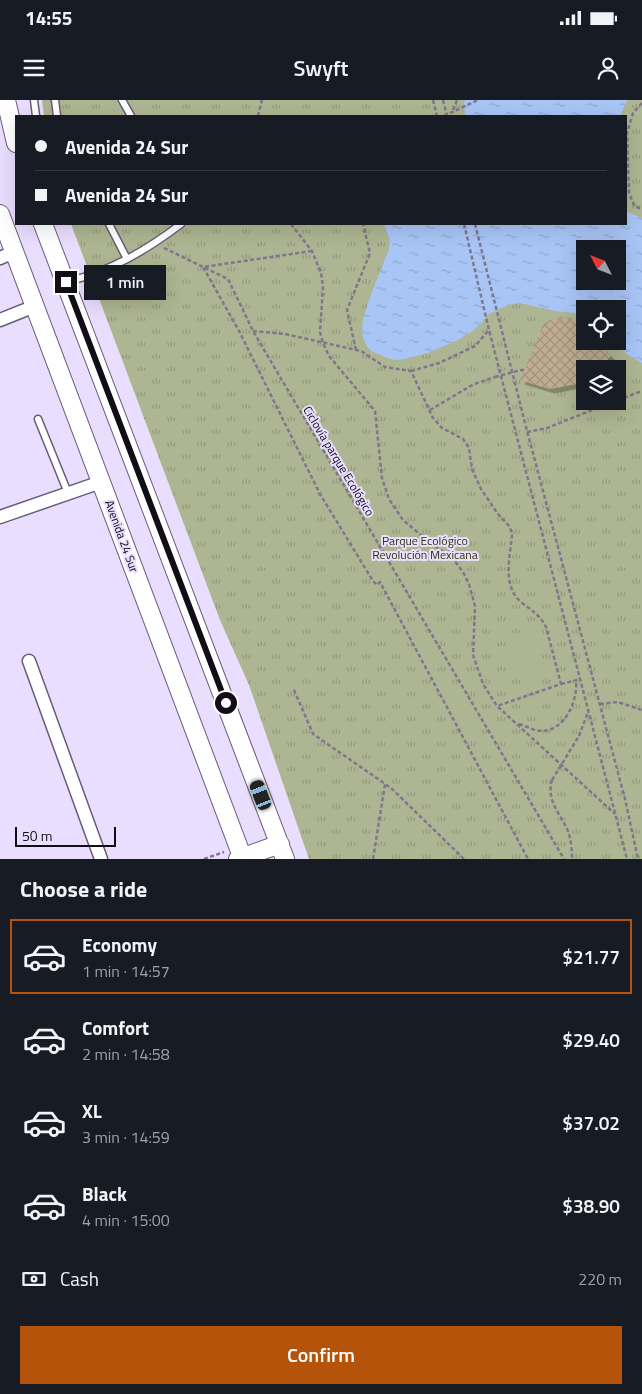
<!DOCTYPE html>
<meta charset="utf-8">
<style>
body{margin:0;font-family:"Titillium Web",sans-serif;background:#242831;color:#f1f3f6;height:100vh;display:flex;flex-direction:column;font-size:19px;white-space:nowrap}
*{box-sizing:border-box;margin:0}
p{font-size:16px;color:#9ea1a6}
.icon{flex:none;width:28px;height:28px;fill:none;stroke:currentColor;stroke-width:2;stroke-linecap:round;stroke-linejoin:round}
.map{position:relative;height:759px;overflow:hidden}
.sheet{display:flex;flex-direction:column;background:#171b24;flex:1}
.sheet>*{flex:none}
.hud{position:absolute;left:15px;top:15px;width:612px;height:110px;border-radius:0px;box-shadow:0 5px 20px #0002;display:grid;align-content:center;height:110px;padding:0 20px;background:#171b24}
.needle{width:32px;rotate:312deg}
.fabs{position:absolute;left:576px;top:140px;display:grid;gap:10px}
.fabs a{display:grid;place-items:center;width:50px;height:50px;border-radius:0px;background:#171b24;box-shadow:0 5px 20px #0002;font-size:25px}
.scale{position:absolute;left:15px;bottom:12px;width:101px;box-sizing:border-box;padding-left:5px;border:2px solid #120e18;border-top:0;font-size:14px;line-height:18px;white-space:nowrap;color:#120e18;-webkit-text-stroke:4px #e9defd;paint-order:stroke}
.end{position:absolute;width:22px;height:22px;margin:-11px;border:6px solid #120e18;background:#fff;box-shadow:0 0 0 2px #fff}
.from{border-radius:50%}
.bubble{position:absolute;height:35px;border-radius:0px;background:#171b24;box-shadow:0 5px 20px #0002;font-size:16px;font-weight:600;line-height:35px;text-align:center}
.car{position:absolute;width:15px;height:30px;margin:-15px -8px;border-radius:6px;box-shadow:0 0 4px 1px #0007;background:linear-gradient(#222 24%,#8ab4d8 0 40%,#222 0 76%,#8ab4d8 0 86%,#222 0)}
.hud b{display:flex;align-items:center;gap:18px;height:48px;font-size:19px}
.hud b+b{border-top:1px solid #363941}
.hud i{width:12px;height:12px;background:#f1f3f6}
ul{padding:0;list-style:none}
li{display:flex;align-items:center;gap:15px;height:75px;margin:0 10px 8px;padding:0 10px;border:2px solid transparent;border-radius:0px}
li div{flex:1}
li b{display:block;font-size:19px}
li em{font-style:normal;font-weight:600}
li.current{border-color:#b45309}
li>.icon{width:45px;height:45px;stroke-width:1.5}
h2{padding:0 20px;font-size:22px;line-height:60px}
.pay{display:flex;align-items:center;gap:12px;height:55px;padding:0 20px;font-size:19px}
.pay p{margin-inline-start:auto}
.button{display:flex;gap:10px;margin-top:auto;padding:10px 20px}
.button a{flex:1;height:58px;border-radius:0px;background:#b45309;color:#fff;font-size:20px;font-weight:600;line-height:58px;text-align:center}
.status{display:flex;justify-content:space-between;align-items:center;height:35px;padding:0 25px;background:#171b24;direction:ltr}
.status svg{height:14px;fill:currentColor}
header{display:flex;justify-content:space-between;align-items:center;height:65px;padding:0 20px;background:#171b24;font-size:22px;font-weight:600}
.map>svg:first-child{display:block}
.grass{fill:url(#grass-tufts);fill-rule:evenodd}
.pitch{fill:#aeb592}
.water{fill:url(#water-ripples);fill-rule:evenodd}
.building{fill:url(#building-cross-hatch);filter:url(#shadow)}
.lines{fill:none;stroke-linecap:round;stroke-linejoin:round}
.lane-casing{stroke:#675d78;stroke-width:9}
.street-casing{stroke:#675d78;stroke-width:15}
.secondary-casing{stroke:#675d78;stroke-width:20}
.path{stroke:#7e778b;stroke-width:2.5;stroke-dasharray:4 2.5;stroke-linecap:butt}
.lane{stroke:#fff;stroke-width:6}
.street{stroke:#fff;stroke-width:12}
.secondary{stroke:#fff;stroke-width:18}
.path-bridge{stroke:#7e778b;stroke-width:2.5;stroke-dasharray:4 2.5;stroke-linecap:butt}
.route{stroke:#120e18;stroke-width:6}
.labels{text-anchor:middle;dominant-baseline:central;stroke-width:4;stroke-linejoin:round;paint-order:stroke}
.street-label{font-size:12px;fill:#120e18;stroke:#e9defd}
.park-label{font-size:12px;fill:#31360b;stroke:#e9defd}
</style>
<div class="status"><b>14:55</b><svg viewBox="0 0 49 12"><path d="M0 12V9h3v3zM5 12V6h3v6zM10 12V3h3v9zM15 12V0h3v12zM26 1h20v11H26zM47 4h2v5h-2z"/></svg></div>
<header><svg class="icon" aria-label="menu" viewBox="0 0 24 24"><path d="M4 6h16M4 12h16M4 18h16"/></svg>Swyft<svg class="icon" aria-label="person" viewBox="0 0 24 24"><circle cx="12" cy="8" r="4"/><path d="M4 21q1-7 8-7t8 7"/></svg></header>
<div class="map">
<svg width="642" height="759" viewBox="0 0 642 759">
<defs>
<pattern id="grass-tufts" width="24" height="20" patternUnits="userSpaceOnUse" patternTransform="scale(1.25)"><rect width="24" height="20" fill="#aeb592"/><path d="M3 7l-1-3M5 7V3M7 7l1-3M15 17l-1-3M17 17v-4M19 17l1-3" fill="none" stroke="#959a7d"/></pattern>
<pattern id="water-ripples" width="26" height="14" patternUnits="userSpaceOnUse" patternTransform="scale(1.25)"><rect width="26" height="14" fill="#a8c5f5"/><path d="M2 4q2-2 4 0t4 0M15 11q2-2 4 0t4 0" fill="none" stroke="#90a8d1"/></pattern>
<pattern id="building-cross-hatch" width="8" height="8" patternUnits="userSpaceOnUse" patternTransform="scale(1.25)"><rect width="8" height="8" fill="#bfac91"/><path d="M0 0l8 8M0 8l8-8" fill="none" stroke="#a3937c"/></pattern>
<filter id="shadow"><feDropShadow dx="4.5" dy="4.5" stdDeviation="0" flood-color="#0004"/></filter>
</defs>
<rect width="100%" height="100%" fill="#e9defd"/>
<path class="grass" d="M42 0H642V759H309L249 585 220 520 71 124H626V16H44ZM585 149H618V181H585ZM585 209H618V241H585ZM585 269H618V301H585Z"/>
<path class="pitch" d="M338 384 358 419 340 429 320 394Z
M367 436 389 472 373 481 352 445Z
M424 529 444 565 430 573 409 536Z
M534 531 540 573 514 577 508 534Z
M455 583 478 622 462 632 439 592Z"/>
<path class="water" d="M465 0H627L620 16H465L464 4Z
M626 111 642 118V263L628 255 613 241H618V209H585V214L555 211 520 203 508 205 487 215 481 224 471 232 458 240 428 253 404 259 394 260 385 257 371 251 366 245 363 237 362 228 363 219 370 197 389 149 390 140 384 124H626ZM585 149H618V181H585Z"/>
<path class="building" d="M558 218H571L585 231V241H596L611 256 598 269H585V282L550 289 520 280 543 225 547 221Z"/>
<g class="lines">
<defs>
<path id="lane" d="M34 0 36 16
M55 0 57 16
M122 0 131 16
M109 124 127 159
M67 182C112 170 144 152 181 124
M38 319 68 393"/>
<path id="street" d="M0 158 14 152
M0 220 35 206
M0 417 101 382
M29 561 101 759"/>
<path id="secondary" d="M6 0 16 43
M0 114 243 759
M43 124 285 759
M238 759 280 744"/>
</defs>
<use href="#lane" class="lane-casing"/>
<use href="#street" class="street-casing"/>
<use href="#secondary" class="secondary-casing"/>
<path class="path" d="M433 0 437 16
M443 0 447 15
M642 3 633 13 627 33 629 93 634 105 642 110
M453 10 457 0
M258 16 262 0
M444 16 478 0
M291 124 312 151 321 173 323 187 320 232 323 243 329 256 375 311 382 378 389 399 403 420 422 436 454 460 463 472 469 484 475 506 473 555 483 584 497 606 615 714
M464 124 489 230 627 759
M475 124 526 327 625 699 638 759
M164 148 228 179 253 231 564 759
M312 151 203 167 239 231 320 394 373 481 377 485 380 482 528 759
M253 231 285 234 361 251 385 267 411 271 433 318 442 328 463 339 469 348 472 369 481 389 498 414 510 427 512 435C510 457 502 486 521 502 531 510 540 515 546 527L561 584 497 606
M356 250 347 210 370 153 363 124
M521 270H524
M411 271 439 263 475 246 489 230
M618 300 642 291
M430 310 474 284 495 277
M527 332 547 328 615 301
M561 584 581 579
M294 590 313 634 391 688 464 759
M600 604 618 602 642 610
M519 624C526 626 534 631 542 631 566 630 578 600 576 580
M579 636 588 612
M552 680C546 701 560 713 568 731 571 740 572 750 572 759
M204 759 224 752
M373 759 385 684"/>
<use href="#lane" class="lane"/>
<use href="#street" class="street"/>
<use href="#secondary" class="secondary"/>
<path class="path-bridge" d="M495 277 521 270
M552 680 579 636"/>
</g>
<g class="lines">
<path class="route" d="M66 182 226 603"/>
</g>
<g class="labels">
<g class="street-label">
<text transform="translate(339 361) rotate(59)">Ciclovía parque Ecológico</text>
<text transform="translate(122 436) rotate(70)">Avenida 24 Sur</text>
</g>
<g class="park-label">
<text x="425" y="440">Parque Ecológico<tspan x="425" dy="14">Revolución Mexicana</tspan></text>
</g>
</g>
</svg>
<div class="fabs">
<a><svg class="needle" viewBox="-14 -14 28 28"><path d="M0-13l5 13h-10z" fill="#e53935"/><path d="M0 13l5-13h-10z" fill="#9ea1a6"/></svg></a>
<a><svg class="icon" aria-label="locate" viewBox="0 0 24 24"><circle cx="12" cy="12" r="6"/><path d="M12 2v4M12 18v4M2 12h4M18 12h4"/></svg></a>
<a><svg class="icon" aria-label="layers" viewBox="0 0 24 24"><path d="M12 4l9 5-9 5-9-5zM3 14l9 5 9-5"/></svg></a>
</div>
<div class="scale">50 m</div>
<i class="end from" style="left:226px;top:603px"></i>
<i class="end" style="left:66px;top:182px"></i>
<div class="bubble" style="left:84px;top:165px;width:82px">1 min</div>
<i class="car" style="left:261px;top:695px;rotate:339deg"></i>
<div class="hud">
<b><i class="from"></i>Avenida 24 Sur</b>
<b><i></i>Avenida 24 Sur</b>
</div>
</div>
<section class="sheet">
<h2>Choose a ride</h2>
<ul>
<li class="current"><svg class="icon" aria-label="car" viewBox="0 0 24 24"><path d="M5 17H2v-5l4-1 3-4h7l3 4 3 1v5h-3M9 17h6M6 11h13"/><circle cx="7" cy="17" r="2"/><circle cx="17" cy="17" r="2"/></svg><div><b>Economy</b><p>1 min · 14:57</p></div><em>$21.77</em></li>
<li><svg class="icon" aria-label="car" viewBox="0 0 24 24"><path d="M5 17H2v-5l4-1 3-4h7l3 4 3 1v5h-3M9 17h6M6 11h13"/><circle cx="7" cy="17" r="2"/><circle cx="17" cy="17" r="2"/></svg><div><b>Comfort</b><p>2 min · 14:58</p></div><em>$29.40</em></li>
<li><svg class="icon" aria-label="car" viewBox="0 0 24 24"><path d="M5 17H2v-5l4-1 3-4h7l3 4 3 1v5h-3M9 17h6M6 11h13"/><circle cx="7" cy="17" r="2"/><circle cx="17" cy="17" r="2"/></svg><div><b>XL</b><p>3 min · 14:59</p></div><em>$37.02</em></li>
<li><svg class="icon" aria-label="car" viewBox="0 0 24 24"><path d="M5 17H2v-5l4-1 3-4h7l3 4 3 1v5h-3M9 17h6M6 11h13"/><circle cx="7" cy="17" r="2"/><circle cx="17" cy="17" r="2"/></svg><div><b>Black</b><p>4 min · 15:00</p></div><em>$38.90</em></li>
</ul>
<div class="pay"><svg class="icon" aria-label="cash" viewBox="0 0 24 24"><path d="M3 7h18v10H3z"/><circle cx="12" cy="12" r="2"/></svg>Cash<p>220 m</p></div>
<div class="button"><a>Confirm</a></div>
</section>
